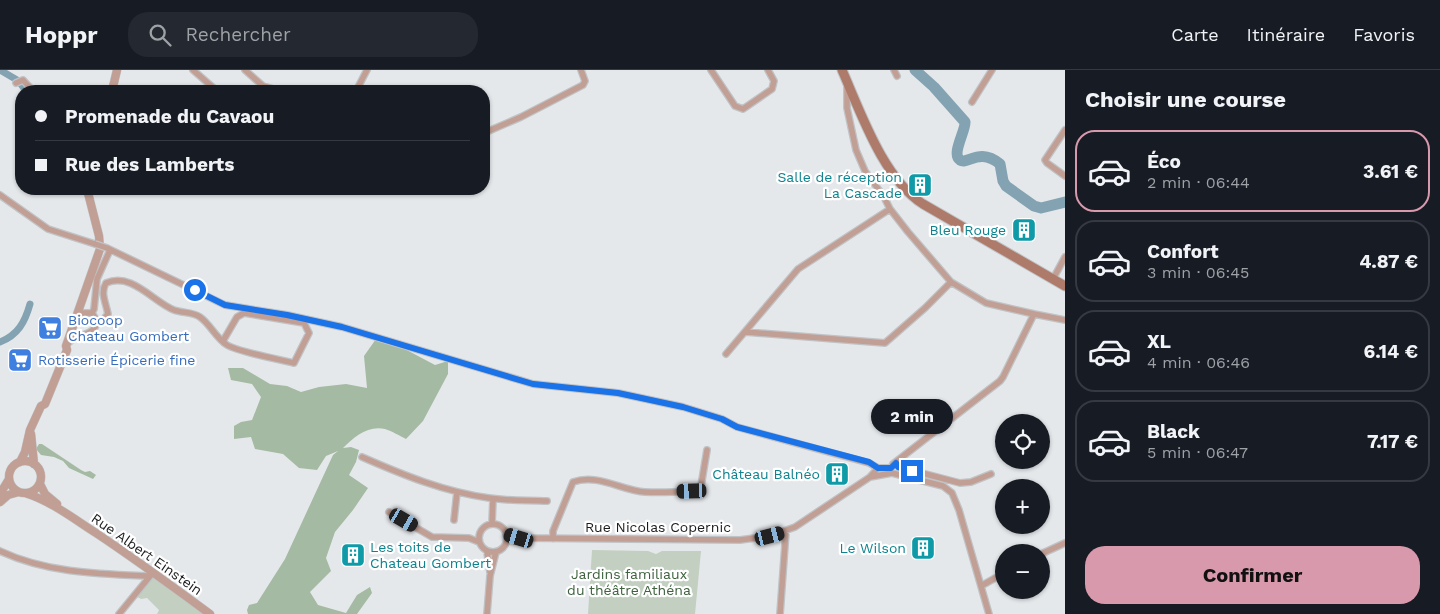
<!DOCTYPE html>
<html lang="fr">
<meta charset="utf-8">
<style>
body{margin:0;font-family:"Work Sans",sans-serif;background:#242831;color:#f1f3f6;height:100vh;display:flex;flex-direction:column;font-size:19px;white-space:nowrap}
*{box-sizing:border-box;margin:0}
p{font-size:16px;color:#9ea1a6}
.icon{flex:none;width:28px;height:28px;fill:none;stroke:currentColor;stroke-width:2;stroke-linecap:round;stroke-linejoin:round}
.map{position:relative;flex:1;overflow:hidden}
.details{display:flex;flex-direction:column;background:#171b24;width:375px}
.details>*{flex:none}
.banner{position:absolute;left:15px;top:15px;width:475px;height:110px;border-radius:20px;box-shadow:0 1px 4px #0004;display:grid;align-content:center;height:110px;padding:0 20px;background:#171b24}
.tools{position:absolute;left:995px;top:344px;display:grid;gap:10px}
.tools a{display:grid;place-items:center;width:55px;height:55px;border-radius:50%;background:#171b24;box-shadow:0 1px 4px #0004;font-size:25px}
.end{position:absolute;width:22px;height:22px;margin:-11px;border:6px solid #1a73e8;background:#fff;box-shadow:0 0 0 2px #fff}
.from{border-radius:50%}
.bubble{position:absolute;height:35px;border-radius:18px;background:#171b24;box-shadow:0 1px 4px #0004;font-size:16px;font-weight:700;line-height:35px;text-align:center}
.car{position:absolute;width:15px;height:30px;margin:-15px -8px;border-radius:6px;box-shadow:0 0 4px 1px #0007;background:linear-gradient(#222 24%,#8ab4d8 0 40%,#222 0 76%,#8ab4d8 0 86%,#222 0)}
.banner b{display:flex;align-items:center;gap:18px;height:48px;font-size:19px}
.banner b+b{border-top:1px solid #363941}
.banner i{width:12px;height:12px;background:#f1f3f6}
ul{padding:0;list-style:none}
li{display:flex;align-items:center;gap:15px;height:82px;margin:0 10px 8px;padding:0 10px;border:2px solid #363941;border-radius:20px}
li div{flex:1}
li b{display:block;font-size:19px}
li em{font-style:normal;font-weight:700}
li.current{border-color:#d999ac}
li>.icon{width:45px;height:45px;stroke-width:1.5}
h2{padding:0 20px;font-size:22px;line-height:60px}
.cta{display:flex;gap:10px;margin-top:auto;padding:10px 20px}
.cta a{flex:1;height:58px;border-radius:20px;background:#d999ac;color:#111;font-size:20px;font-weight:700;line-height:58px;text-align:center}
header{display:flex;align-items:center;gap:30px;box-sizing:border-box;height:70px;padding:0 25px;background:#171b24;border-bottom:1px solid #363941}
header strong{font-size:24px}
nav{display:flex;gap:28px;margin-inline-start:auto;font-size:18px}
.search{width:350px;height:45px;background:#242831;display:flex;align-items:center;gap:12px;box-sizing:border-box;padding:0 18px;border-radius:20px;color:#9ea1a6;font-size:19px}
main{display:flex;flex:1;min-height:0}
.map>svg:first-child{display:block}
.green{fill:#c2cfc1}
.forest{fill:#a4baa3}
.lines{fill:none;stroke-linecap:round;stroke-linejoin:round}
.canal{stroke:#84a3b2;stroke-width:7}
.river{stroke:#84a3b2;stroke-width:11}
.minor-casing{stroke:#c0c3c6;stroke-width:8}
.tertiary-casing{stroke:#c0c3c6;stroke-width:9}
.secondary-casing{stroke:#c0c3c6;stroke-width:11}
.minor{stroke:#c29f94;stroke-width:5.5}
.tertiary{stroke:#c29f94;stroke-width:8}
.secondary{stroke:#ae7b6b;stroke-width:9}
.minor-bridge-casing{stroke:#c0c3c6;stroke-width:8;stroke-linecap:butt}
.minor-bridge{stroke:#c29f94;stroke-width:5.5}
.route{stroke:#1a73e8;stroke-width:6}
.labels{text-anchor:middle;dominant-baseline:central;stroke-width:4.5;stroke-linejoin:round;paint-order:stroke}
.culture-label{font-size:14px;fill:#0d838f;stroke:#fff;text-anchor:end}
.shop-label{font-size:14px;fill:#366cbe;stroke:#fff;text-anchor:start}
.street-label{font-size:14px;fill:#1a1b1c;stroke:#fff}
.park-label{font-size:14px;fill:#3e623e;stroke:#fff}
</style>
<header>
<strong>Hoppr</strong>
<div class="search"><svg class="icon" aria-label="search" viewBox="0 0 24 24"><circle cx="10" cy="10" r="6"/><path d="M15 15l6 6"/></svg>Rechercher</div>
<nav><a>Carte</a><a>Itinéraire</a><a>Favoris</a></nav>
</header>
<main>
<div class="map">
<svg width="1065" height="544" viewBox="0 0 1065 544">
<rect width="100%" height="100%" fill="#e5e8eb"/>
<path class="green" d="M592 480 648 481 656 484 662 481H701L695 544H588Z
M153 502 210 544H157L159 540 147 528 141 529 134 525Z"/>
<path class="forest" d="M376 269 401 277 435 295 448 291V304L423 351 406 369C400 366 392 361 385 359 368 355 354 367 343 378L351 377 359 380 356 392 349 405 368 418 353 440 335 462 326 488 331 501 310 522 318 535 346 543 357 525 370 517 372 523 357 544H248L247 540 249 535 257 533 285 489 333 385 338 381 326 386 317 400 299 398 283 384 255 379 251 367 234 369V356L241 352 252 350 261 327 252 314 231 310 228 298H243L270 314 287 316 301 322 319 317 346 314 367 318 364 286Z
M39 374H42L81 400 85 402 90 401 96 405 93 409 69 398 63 391 54 387 41 385 36 379Z"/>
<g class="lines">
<path class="canal" d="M0 0 17 10
M20 13 26 21
M0 272C18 265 25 252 30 234"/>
<path class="river" d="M915 0 934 17 965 52C966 60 951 84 960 90 968 95 979 77 1000 94L1003 111 1006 116 1034 136 1041 138 1065 132"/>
<defs>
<path id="minor" d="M193 0 217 21
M245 0 263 16 281 21
M711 0 735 36 743 39 772 19 774 11 768 0
M894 0 897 6
M16 13 23 10 33 21
M847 16V38L856 80 865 101 884 127 890 139 908 162 951 212 986 233 1034 244
M92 21 100 19 112 21
M356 21 367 0
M972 32 992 0
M1065 60 1045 90 1047 93 1065 106
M484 63 521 47 583 15 585 11 581 0
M0 125 48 159 95 174
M107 178 225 235 287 245 342 257 533 314 618 323 683 337 722 349 737 357 869 393 878 398
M1053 209 1065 187
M92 243 94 239 97 209 110 180
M97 251H102L108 244C106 233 100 223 106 213 132 202 152 231 174 240 182 243 193 242 200 247 210 254 216 268 227 275 238 282 278 289 294 293L309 263 304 253 244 243 237 247 223 271
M746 262 885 273 925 238 951 212
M67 274C70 271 74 268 78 267 87 263 95 263 97 251L92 243H83L77 246
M726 284 798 199 890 139
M362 387C403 405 445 422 489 428 508 431 528 430 547 431
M895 393 899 397 960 413 971 412 991 404
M870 407 878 398H891L893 394 1000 311 1003 307 1034 244 1065 250
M389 442 432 467 469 468 479 472
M454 450 457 422
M492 454 493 429
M479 468a14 14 0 1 1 28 0a14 14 0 1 1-28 0Z
M506 464 519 468 740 470 770 466 795 457 870 407 892 403 943 416 952 423 959 440 989 544
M553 469V461L573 412C598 403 622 421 645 422 661 423 677 422 692 421L698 419 701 416 707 380
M0 481C47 503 99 504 149 506
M487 482 490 502
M1041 484 1065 473
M981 516 1004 503
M119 544 151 505
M487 544 490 506 496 482
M780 544 786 461"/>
<path id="tertiary" d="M112 21 117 0
M31 364 34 394
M9 407a16 16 0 1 1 32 0a16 16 0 1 1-32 0Z
M20 392 25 382 30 360 41 336 45 334 67 280 66 276 100 179 99 166 87 119
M40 414 45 424 57 434
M25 423C51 431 74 449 96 463 135 489 172 516 210 544
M0 424 9 409
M0 432 8 425 19 422"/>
<path id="secondary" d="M842 0C861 43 883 108 923 134L1065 216"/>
</defs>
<use href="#minor" class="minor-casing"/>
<use href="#tertiary" class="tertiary-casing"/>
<use href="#secondary" class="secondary-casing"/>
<use href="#minor" class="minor"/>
<use href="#tertiary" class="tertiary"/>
<use href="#secondary" class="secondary"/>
<defs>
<path id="minor-bridge" d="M95 174 107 178"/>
</defs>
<use href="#minor-bridge" class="minor-bridge-casing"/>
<use href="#minor-bridge" class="minor-bridge"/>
</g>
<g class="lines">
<path class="route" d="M195 220 225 235 287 245 342 257 533 314 618 323 683 337 722 349 737 357 869 392 878 398H891L896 393 898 397 912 401"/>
</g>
<defs>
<symbol id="building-square" viewBox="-11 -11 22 22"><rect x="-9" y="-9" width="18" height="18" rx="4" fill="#0f9aa8" stroke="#fff"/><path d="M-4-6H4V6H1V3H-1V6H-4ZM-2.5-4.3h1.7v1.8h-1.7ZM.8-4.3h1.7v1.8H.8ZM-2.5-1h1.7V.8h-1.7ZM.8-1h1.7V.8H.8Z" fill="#fff"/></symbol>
<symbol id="supermarket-square" viewBox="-11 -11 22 22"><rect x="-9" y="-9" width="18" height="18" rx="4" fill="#3f7fe0" stroke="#fff"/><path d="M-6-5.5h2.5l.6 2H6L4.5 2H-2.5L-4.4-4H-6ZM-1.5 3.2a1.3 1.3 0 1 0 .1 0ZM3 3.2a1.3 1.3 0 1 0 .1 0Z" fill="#fff"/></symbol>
</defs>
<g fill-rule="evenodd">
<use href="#building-square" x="906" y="101" width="28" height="28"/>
<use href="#building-square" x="1010" y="146" width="28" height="28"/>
<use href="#supermarket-square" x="36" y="244" width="28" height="28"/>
<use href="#supermarket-square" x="6" y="276" width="28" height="28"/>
<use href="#building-square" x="823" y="390" width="28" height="28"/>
<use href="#building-square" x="909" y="464" width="28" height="28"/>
<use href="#building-square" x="339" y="471" width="28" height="28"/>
</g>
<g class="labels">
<g class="culture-label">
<text x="902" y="107">Salle de réception<tspan x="902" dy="16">La Cascade</tspan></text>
<text x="1006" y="160">Bleu Rouge</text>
<text x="820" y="404">Château Balnéo</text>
<text x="370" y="477" text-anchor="start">Les toits de<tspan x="370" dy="16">Chateau Gombert</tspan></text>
<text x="906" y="478">Le Wilson</text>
</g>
<g class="shop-label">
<text x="68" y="250">Biocoop<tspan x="68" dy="16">Chateau Gombert</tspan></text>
<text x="38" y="290">Rotisserie Épicerie fine</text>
</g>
<g class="street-label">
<text x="658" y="457">Rue Nicolas Copernic</text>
<text transform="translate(147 484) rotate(35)">Rue Albert Einstein</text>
</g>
<g class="park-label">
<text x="629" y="504">Jardins familiaux<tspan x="629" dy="16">du théâtre Athéna</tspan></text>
</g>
</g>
</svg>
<div class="tools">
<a><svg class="icon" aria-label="locate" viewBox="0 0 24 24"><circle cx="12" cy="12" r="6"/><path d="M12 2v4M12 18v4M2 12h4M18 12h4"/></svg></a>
<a>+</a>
<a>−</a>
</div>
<i class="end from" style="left:195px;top:220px"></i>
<i class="end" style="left:912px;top:401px"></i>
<div class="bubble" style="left:871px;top:329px;width:82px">2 min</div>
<i class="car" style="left:692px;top:421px;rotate:268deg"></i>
<i class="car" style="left:404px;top:450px;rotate:120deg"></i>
<i class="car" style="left:770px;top:466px;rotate:76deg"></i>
<i class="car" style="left:519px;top:468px;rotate:287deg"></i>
<div class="banner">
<b><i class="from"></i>Promenade du Cavaou</b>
<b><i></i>Rue des Lamberts</b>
</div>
</div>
<section class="details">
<h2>Choisir une course</h2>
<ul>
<li class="current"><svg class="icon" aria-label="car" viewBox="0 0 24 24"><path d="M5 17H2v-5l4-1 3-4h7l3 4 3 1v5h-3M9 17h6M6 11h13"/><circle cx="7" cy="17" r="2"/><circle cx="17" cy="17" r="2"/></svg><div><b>Éco</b><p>2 min · 06:44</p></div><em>3.61 €</em></li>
<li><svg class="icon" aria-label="car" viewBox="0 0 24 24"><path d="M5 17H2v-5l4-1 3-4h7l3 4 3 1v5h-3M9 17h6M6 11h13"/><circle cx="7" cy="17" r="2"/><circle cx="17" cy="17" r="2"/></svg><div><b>Confort</b><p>3 min · 06:45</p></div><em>4.87 €</em></li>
<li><svg class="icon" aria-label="car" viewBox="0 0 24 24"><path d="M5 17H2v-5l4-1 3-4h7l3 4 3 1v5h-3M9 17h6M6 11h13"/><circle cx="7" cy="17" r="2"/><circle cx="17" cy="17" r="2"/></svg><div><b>XL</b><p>4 min · 06:46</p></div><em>6.14 €</em></li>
<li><svg class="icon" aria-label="car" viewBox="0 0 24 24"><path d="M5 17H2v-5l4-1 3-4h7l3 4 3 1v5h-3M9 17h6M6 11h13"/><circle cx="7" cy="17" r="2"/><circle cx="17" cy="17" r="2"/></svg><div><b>Black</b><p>5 min · 06:47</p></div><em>7.17 €</em></li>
</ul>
<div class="cta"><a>Confirmer</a></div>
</section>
</main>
